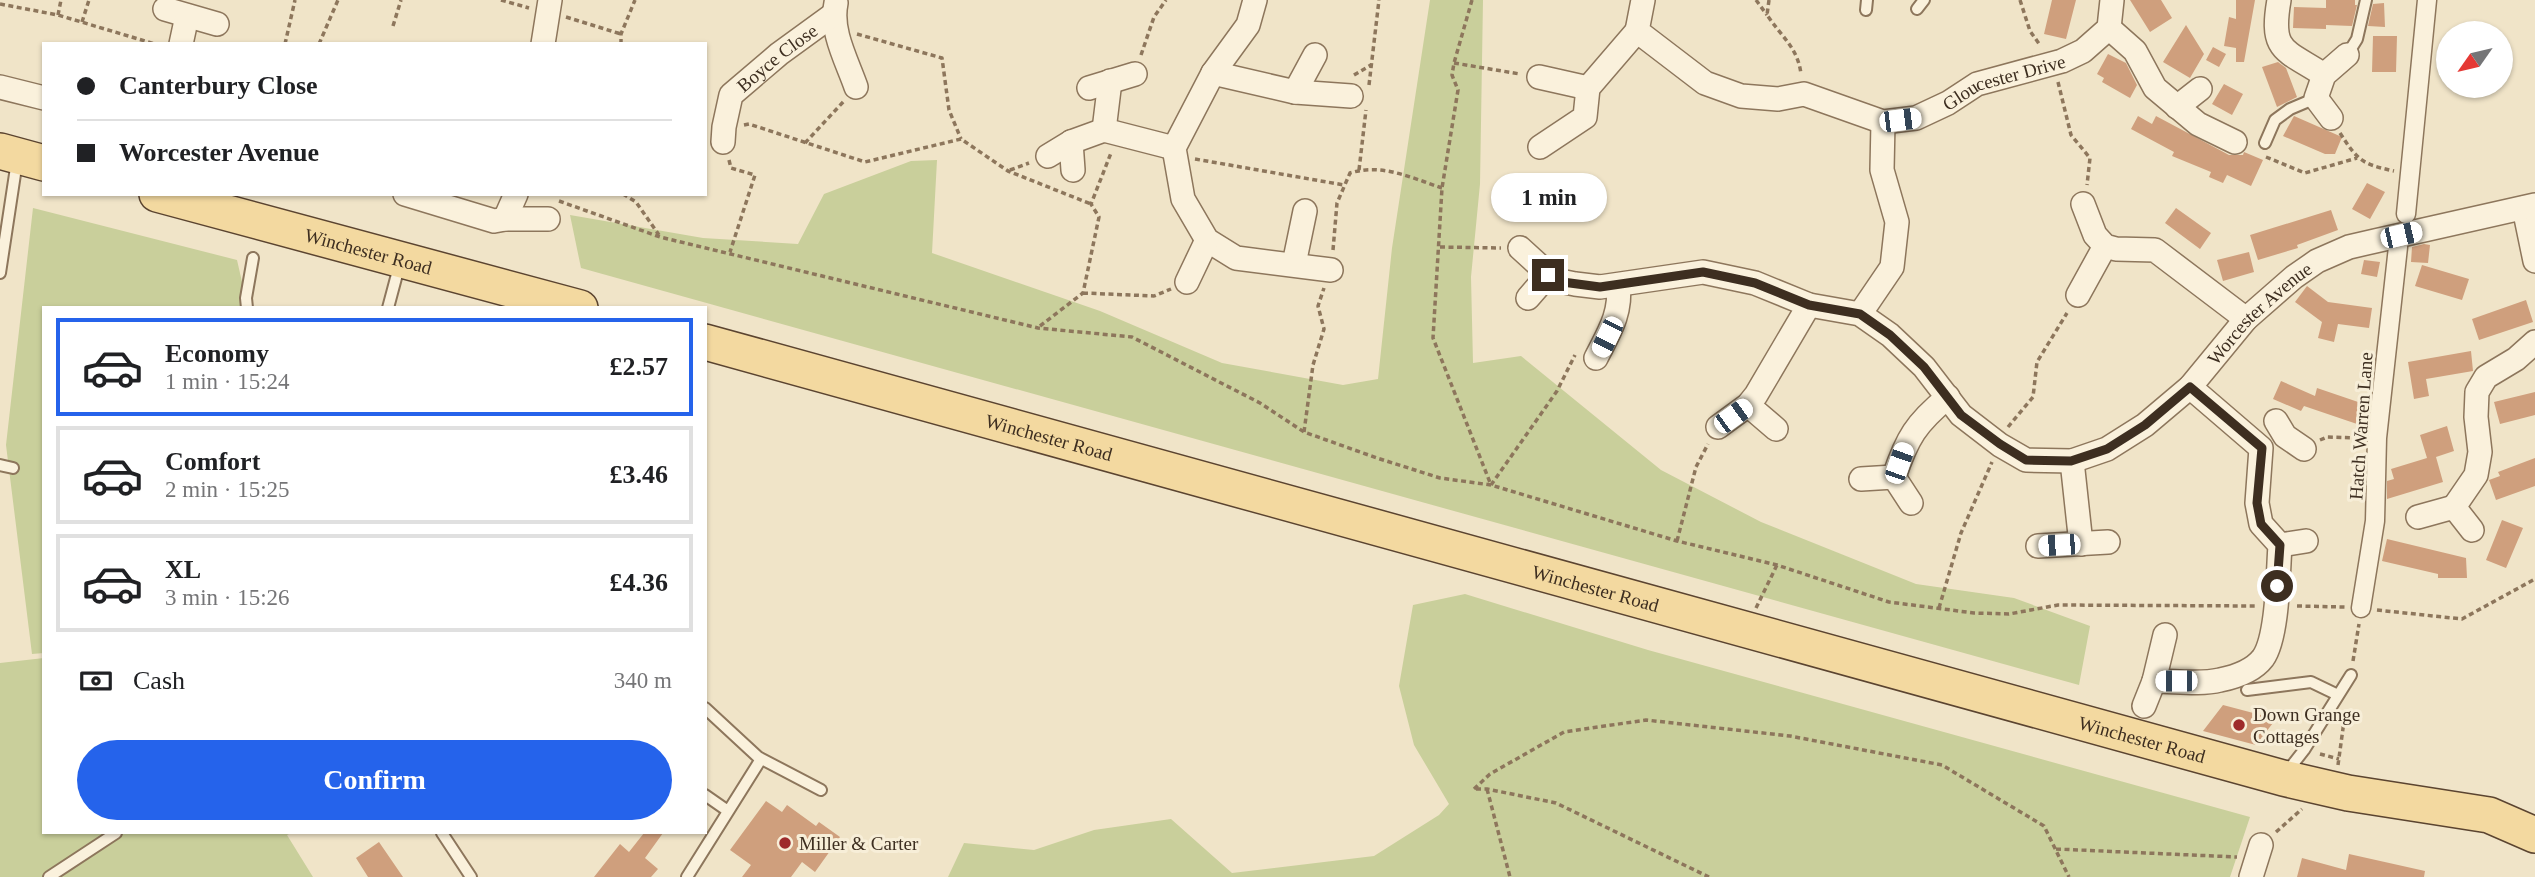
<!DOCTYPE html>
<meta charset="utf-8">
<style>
body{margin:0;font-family:"Times New Roman",serif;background:#f6f6f6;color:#202124;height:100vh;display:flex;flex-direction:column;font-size:26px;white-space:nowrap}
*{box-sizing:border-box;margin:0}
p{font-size:23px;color:#757577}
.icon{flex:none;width:38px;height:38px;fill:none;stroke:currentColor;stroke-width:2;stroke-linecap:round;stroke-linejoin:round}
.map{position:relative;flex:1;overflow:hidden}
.side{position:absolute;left:42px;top:306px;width:665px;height:528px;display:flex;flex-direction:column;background:#fff;border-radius:0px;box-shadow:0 2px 5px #0004}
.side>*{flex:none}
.hud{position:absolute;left:42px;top:42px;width:665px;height:154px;border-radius:0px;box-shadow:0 2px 5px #0004;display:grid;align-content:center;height:154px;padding:0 35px;background:#fff}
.needle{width:46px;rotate:236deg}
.buttons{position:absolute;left:2436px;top:21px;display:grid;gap:14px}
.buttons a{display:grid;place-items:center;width:77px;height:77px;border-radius:50%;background:#fff;box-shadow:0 2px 5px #0004;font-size:35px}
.end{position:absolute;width:32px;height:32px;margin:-16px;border:9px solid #3d2e20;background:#fff;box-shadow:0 0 0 4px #fff}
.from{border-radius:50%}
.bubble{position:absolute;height:49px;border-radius:24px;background:#fff;box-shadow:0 2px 5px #0004;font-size:23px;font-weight:600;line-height:49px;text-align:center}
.car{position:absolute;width:21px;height:42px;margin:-21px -10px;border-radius:9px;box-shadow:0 0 5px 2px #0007;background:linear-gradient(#fff 24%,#345 0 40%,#fff 0 76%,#345 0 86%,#fff 0)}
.hud b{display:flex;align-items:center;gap:24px;height:66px;font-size:26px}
.hud b+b{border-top:2px solid #e0e0e0}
.hud i{width:18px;height:18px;background:#202124}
ul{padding:12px 0 0;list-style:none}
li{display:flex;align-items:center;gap:21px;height:98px;margin:0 14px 10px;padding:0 21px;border:4px solid #e0e0e0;border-radius:0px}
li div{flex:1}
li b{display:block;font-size:26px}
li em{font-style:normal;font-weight:600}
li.selected{border-color:#2563eb}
li>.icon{width:63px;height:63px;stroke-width:1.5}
.pay{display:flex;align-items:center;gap:18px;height:77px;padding:0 35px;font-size:26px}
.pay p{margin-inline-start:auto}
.button{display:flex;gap:14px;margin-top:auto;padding:14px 35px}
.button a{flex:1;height:80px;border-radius:42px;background:#2563eb;color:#fff;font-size:28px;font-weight:600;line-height:80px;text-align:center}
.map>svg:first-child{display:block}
.green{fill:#c9cf9b}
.building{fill:#cf9f7d}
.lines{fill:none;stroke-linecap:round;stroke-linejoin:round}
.service-casing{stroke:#8d765c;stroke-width:14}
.pedestrian-casing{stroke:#8d765c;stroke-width:21}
.minor-casing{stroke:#8d765c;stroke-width:26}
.primary-casing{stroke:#5b4430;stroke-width:38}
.path{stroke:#8d765c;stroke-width:3.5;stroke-dasharray:5 3.5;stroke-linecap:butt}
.service{stroke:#faf1dc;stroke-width:10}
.pedestrian{stroke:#faf1dc;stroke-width:18}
.minor{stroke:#faf1dc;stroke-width:23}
.primary{stroke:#f3d9a0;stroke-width:35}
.route{stroke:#3d2e20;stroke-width:9}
.poi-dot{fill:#9e2a2b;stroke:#f7eed8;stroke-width:2.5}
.labels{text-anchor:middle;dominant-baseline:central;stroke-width:6;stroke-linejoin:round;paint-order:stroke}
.street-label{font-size:19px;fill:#3d2e20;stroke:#f7eed8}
.poi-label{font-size:19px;fill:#3d2e20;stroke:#f7eed8;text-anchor:start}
</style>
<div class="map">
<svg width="2535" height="877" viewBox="0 0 2535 877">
<rect width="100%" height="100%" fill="#f0e4c8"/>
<path class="green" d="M1430 0H1483L1480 184 1471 277 1473 363 1521 356 1661 470 1761 522 1916 584 2014 598 2090 626 2079 685 581 268 570 215 703 238 798 244 824 194 911 161 937 160 932 253 1100 311 1222 363 1343 385 1378 379 1392 248Z
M33 208 237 260 248 308H44V653L32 654 6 445Z
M1465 594 1648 650 2250 817 2230 877H948L964 843 1034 850 1094 830 1171 819 1232 873 1374 856 1439 815 1449 804 1414 745 1399 686 1413 605Z
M44 658V833H291L287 835 313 877H0V663Z"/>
<path class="building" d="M2052 0H2076L2066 39 2044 34Z
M2130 0H2161L2172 18 2150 32Z
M2236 0H2255L2244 62H2236V48L2224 46 2229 17 2236 19Z
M2326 0H2355V5H2357L2352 26 2326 25V29L2293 28 2294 7 2326 8Z
M2384 3 2385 27 2368 26 2373 4Z
M2186 25 2204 54 2190 78 2163 62Z
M2373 36H2397L2396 72H2372Z
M2213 47 2226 54 2219 67 2206 60Z
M2108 54 2126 63 2137 85 2130 98 2102 82 2104 78 2097 74Z
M2278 62 2286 68 2297 97 2277 107 2262 67Z
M2224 84 2243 94 2232 115 2212 104Z
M2138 116 2152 124 2156 116 2229 155H2243L2244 152 2263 160 2251 186 2227 175 2223 183 2209 177 2211 172 2172 156 2174 152 2131 129Z
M2294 116 2342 137 2335 154H2325L2283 136Z
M2367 183 2385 192 2370 219 2352 209Z
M2176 208 2211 233 2200 249 2165 223Z
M2331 210 2338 230 2297 245 2298 248 2258 260 2250 235Z
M2424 244 2430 245 2428 263 2411 262 2412 247Z
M2249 252 2254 272 2223 281 2217 260Z
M2364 260 2380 262 2377 277 2361 274Z
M2422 265 2469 279 2462 300 2415 286Z
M2307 286 2328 302 2372 308 2369 328 2338 324 2334 342 2318 338 2322 322 2295 302Z
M2526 300 2533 322 2479 340 2472 319Z
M2471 351 2473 371 2426 379 2429 396 2414 399 2408 362Z
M2281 381 2315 396 2317 388 2364 404 2357 424 2304 406 2301 411 2273 399Z
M2535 392V415L2500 424 2494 402Z
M2447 426 2454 451 2436 457 2443 482 2387 499V481L2394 479 2391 469 2427 458 2420 435Z
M2535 458V486L2496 500 2489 480 2500 476 2498 472Z
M2502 520 2523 528 2506 568 2486 560Z
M2387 539 2466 558 2467 578H2438V574L2382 561Z
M2223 705 2276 719 2256 745 2203 731Z
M766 801 782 812 787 805 816 826 819 822 840 837 815 872 802 862 791 877H742L751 865 730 850Z
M644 833H663L645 858 658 869 651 877H594L620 844 629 852Z
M379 842 403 877H368L356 858Z
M2349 854 2425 871 2424 877H2297L2302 858 2346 870Z"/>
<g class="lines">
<defs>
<path id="service" d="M1917 9 1924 0
M1866 10 1867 0
M2347 55 2357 39 2366 0
M2265 143 2275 120 2290 109 2316 98
M0 273 17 161
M247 308 246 298 253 258
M388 308 400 263
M0 465 13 468
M2247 690 2311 682 2338 695
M705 708 758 757 821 790
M2286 773 2304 750 2351 675
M705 795 728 811
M442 833 471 877
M49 877 116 833
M687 877 761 759"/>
<path id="pedestrian" d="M2406 214 2427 0
M2361 608 2375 521 2377 438 2398 247"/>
<g id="minor">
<path d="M1255 0 1248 25 1213 73 1174 148 1183 199 1207 240 1236 258 1331 270"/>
<path id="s1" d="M1643 0 1637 31 1705 83 1741 96 1778 99 1804 94 1883 122 1916 118 1948 103 1977 84 2062 61 2083 51 2109 28 2112 0"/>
<path d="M2279 0C2270 52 2284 49 2324 75"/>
<path d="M836 3C830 31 847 61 856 87"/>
<path d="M165 9 217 24"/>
<path d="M2109 28 2135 51 2155 88 2198 124 2235 142"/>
<path d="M181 44 187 16"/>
<path d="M543 44 550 0"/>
<path d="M1213 73 1295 92 1351 96"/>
<path d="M1539 77 1588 88"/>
<path d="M0 87 44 98"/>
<path d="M1089 88 1135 74"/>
<path d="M1295 92 1315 55"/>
<path d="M2177 107 2200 89"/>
<path d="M2331 118 2316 98 2324 75 2347 55"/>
<path d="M1104 130 1110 81"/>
<path id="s2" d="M723 142 724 127 731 95 779 54 834 14"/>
<path d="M1071 142 1073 170"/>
<path d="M1540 147 1585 117 1588 88 1637 31"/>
<path d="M1048 156 1071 142 1104 130 1174 148"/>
<path d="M405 194 494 221 505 219H548"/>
<path d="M2083 204 2095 235 2105 246 2116 249 2155 250 2246 319"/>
<path d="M2524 208 2535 261"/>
<path d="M505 219 516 194"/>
<path id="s3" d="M1520 248 1555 280 1575 284 1600 287 1703 272 1755 283 1809 305 1860 314 1890 335 1924 367 1961 415 2000 445 2026 460 2072 461 2107 449 2145 425 2190 387 2246 319 2294 277 2317 261 2349 247 2375 241 2535 205"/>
<path d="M1294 264 1305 211"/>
<path d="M1187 282 1207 240"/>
<path d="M2078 295 2105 246"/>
<path d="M1528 298 1548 275"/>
<path d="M1860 314 1892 267 1897 222 1882 170 1883 122"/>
<path d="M1596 358C1608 334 1622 313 1618 285"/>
<path d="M1748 405 1776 429"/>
<path d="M2276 421 2285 436 2304 449"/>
<path d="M1718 427 1748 405 1756 395 1809 305"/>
<path d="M2072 461 2081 544"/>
<path d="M1894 477C1907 438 1916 423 1948 397"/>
<path d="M1861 479 1894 477 1911 503"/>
<path d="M2454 507 2476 475 2480 452 2476 417 2477 392 2486 377 2516 359 2535 342"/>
<path d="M2418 517 2454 507 2472 530"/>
<path d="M2280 545 2306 541"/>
<path d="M2038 546 2108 542"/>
<path d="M2154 681C2175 681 2200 685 2220 680 2235 677 2253 671 2263 658 2278 637 2278 572 2280 545L2261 524 2257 503 2261 448 2190 387"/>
<path d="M2144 706 2154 681 2165 635"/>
<path d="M2251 877 2261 845"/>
</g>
<g id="primary">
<path d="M0 151 44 163"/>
<path id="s4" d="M157 194 580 308"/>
<path id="s5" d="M705 342 2283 778 2348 793 2489 815 2535 835"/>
</g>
</defs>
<use href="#service" class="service-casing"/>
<use href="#pedestrian" class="pedestrian-casing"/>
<use href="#minor" class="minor-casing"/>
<use href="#primary" class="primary-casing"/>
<path class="path" d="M501 0 529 8
M1472 0 1454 63 1452 75 1458 90 1442 188 1433 338 1491 485
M1756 0 1767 15
M1769 0 1767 15C1781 36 1798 48 1801 74
M2020 0 2030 31 2040 45
M0 4 58 15 155 44
M58 15 61 0
M566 17 621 34
M82 22 89 0
M393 26 401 0
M857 34 942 58 949 110 961 139
M285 44 295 0
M319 44 338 0
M621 44V34L635 0
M1141 55 1154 17 1166 0
M1454 63 1520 74
M1354 75 1371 65
M2058 82 2071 135 2090 158 2087 185
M1369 85 1379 0
M744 125 749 124 865 162 961 139 1008 171 1091 204
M2340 133C2358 161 2362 164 2394 171
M805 143 844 101
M2266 157 2305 173 2357 158
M1195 159 1344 185
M729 160 731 168 755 175 730 252
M1010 170 1029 163
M1359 170 1366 110
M623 194 636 202 659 235
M559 201 660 237 1038 328 1132 337 1260 403 1304 432 1377 458 1440 478 1491 485 1677 541 1777 565 1889 602 1974 613 2009 614 2058 605 2257 606
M1440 247 1501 248
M1333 250 1337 203 1350 173C1382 163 1412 178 1442 188
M1083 293 1154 296 1171 289
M1040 326 1083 293 1099 217 1091 204 1111 153
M2008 427 2033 397 2037 362 2067 313
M1304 432 1313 365 1324 329 1318 306 1324 288
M2320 440 2327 437 2361 438
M1491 485 1557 391 1575 355
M1677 541 1696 467 1708 444
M2297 606 2345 607
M1756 608 1777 565
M1939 608 1961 533 1992 462
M2377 610 2462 619 2535 579
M2353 661 2359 624
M2320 754 2339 759
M2338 765 2345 714
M1474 789 1490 774 1564 732 1646 720 1790 736 1942 765 2044 826 2069 877
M1476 789H1487L1556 803 1709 877
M1487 789 1510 877
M2276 832 2302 809
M2056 849 2237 857"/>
<use href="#service" class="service"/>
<use href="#pedestrian" class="pedestrian"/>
<use href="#minor" class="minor"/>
<use href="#primary" class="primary"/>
</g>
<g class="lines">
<path class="route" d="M1548 275 1555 281 1600 287 1703 272 1755 283 1809 305 1860 314 1890 335 1924 367 1961 415 2000 444 2026 460 2071 461 2107 449 2145 425 2190 387 2262 448 2257 503 2261 524 2280 545 2277 586"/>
</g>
<g class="poi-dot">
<circle cx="2239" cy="725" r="7"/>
<circle cx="785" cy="843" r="7"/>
</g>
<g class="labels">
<g class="street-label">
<text stroke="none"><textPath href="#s2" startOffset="107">Boyce Close</textPath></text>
<text stroke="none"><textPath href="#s1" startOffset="432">Gloucester Drive</textPath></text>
<text stroke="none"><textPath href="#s4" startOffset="219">Winchester Road</textPath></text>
<text stroke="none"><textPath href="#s3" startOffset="872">Worcester Avenue</textPath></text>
<text transform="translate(2361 426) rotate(-86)">Hatch Warren Lane</text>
<text stroke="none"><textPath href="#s5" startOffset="357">Winchester Road</textPath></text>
<text stroke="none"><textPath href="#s5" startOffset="924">Winchester Road</textPath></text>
<text stroke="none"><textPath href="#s5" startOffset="1491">Winchester Road</textPath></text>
</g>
<g class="poi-label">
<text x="2253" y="714">Down Grange<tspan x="2253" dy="22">Cottages</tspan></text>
<text x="799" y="843">Miller &amp; Carter</text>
</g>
</g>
</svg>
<div class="buttons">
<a><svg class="needle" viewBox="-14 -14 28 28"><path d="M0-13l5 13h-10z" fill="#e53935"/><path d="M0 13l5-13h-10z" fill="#757577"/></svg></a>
</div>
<i class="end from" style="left:2277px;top:586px"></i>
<i class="end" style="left:1548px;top:275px"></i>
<div class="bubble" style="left:1491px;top:173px;width:116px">1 min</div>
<i class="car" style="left:1900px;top:120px;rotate:83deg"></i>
<i class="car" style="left:2401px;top:235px;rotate:77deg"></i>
<i class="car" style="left:1607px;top:337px;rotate:206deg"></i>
<i class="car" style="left:1733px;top:416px;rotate:54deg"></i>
<i class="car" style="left:1899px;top:463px;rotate:19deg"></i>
<i class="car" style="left:2059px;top:545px;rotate:267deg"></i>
<i class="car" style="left:2176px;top:681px;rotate:270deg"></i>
<div class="hud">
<b><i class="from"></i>Canterbury Close</b>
<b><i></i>Worcester Avenue</b>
</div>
<section class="side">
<ul>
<li class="selected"><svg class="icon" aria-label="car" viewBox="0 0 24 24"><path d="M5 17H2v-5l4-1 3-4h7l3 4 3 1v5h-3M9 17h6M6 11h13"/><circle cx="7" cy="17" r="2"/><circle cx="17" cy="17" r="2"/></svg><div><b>Economy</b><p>1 min · 15:24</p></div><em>£2.57</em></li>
<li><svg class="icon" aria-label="car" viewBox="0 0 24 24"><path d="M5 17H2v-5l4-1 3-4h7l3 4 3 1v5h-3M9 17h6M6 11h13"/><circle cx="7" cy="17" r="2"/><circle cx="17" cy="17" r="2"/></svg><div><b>Comfort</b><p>2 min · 15:25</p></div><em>£3.46</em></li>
<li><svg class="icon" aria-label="car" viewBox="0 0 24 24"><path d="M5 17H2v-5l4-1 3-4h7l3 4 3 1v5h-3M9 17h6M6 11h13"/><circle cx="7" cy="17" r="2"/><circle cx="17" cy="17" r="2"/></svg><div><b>XL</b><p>3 min · 15:26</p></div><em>£4.36</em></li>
</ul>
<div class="pay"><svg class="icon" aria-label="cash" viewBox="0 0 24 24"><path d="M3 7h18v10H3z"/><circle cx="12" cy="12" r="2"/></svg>Cash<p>340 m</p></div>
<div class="button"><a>Confirm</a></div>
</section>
</div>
